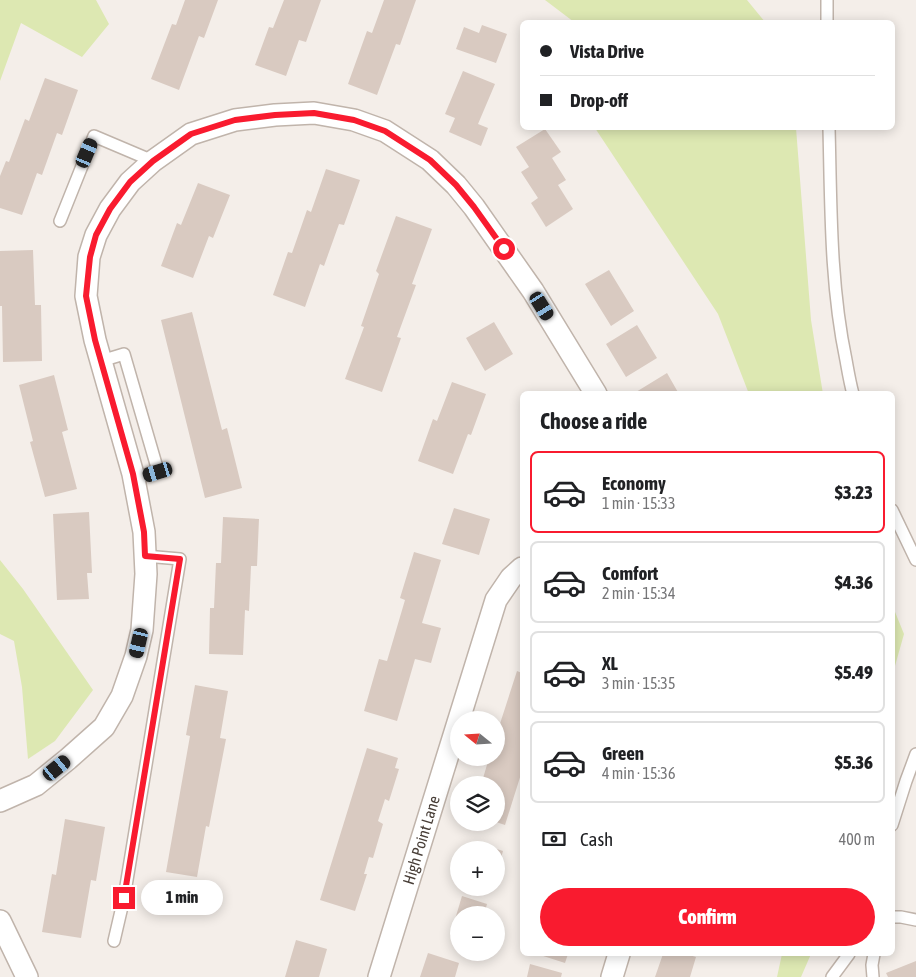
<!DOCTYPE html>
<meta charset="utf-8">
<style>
body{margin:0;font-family:"Asap Condensed",sans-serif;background:#f6f6f6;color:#202124;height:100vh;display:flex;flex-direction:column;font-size:19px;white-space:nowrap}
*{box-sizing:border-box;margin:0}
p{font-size:16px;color:#757577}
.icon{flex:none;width:28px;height:28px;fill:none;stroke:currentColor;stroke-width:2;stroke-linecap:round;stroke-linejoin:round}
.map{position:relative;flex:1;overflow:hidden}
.side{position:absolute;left:520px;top:391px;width:375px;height:565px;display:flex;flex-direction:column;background:#fff;border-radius:8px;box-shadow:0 2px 12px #0003}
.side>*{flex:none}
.banner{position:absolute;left:520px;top:20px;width:375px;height:110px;border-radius:8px;box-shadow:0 2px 12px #0003;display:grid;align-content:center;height:110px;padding:0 20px;background:#fff}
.needle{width:32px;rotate:288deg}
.fabs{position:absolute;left:450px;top:711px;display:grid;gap:10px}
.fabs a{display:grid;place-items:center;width:55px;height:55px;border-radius:50%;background:#fff;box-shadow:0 2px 12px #0003;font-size:25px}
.end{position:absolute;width:22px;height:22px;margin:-11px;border:6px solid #f91b2f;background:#fff;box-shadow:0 0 0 2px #fff}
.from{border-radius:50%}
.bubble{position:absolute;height:35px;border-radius:18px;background:#fff;box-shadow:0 2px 12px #0003;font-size:16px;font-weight:800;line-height:35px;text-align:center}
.car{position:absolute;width:15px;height:30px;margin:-15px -8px;border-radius:6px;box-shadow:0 0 4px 1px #0007;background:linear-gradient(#222 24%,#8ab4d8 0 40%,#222 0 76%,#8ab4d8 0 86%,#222 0)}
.banner b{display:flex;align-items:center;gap:18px;height:48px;font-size:19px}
.banner b+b{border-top:1px solid #e0e0e0}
.banner i{width:12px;height:12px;background:#202124}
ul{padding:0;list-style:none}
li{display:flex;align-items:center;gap:15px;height:82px;margin:0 10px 8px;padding:0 10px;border:2px solid #e0e0e0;border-radius:8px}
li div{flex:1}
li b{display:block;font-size:19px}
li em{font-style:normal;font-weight:800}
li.selected{border-color:#f91b2f}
li>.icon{width:45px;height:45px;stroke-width:1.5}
h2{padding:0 20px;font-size:22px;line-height:60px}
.pay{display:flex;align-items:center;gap:12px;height:55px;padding:0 20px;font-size:19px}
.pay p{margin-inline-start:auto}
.button{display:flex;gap:10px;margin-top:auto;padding:10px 20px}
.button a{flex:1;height:58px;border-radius:30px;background:#f91b2f;color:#fff;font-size:20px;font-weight:800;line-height:58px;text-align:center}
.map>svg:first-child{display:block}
.green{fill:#dde8b2}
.building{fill:#d9cac1}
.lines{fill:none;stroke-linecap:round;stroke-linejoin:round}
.service-casing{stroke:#c0b4ab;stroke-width:14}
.minor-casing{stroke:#c0b4ab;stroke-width:24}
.service{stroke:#fff;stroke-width:11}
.minor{stroke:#fff;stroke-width:21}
.route{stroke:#f91b2f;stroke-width:6}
.labels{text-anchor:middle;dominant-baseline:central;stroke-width:4;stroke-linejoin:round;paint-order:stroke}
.street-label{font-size:16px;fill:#483e37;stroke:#fff}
</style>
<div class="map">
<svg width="916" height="977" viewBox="0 0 916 977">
<rect width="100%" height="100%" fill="#f4eee9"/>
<path class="green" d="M0 0H96L109 24 82 57 21 23 0 81Z
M545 0H747L765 22H574Z
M595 128H796L811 320 823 394H749L718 314Z
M0 560 23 589 93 690 55 741 28 759 22 687 14 641 0 634Z
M893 607 904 634 893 673 892 607Z
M782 954H811L801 977H777Z"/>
<path class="building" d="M185 0H218L204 38 199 36 179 90 151 79 172 24 176 25Z
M284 0H321L306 42 299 40 286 76 255 65 269 27 273 28Z
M384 0H416L400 45 396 44 377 95 348 84 367 31 372 33Z
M482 25 507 34 496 63 456 49 464 27 479 33Z
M463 71 495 84 478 124 488 128 481 146 449 132 455 118 445 114Z
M45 78 78 90 62 135 57 133 42 175 37 173 22 215 0 208V176L6 161 9 162 25 119 29 121Z
M545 129 561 152 552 158 566 180 558 185 573 209 546 227 531 203 538 198 521 172 529 167 516 147Z
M326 169 360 180 344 225 339 224 324 266 320 264 305 307 273 295 288 252 292 253 307 210 311 212Z
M198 183 230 195 213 238 209 236 193 278 161 266 177 223 181 225Z
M396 216 432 229 412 284 416 285 397 337 401 338 382 392 345 379 364 327 361 326 379 274 376 271Z
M33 250 35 305H41L42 361 3 362 2 306H0V251Z
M609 270 634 311 611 326 585 284Z
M192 312 222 430 227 428 242 488 205 498 161 320Z
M494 322 513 354 485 371 466 338Z
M637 325 657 358 626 377 606 344Z
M667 373 679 394H637L636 392Z
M54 375 68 430 62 432 77 489 45 497 30 442 33 441 19 385Z
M452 382 486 394 471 435 468 434 453 474 418 461 433 419 437 421Z
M454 508 490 519 479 555 442 544Z
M89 512 92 573H87L89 599 57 600 53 514Z
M223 517 259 519 257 566H251L249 611 245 610 243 655 209 654 210 608H214L216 563H221Z
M414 552 441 560 422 623 441 628 431 663 415 659 397 721 364 711 379 659 387 661 405 600 400 598Z
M517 671 522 673V771L505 825 496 822V785H481L489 758H496V736Z
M195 685 228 691 220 738 226 739 209 827 206 826 197 877 166 872 190 736 186 735Z
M367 748 398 758 395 768 399 769 389 801 385 799 378 821 383 824 373 858 369 857 364 874H367L355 911 320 900Z
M65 819 105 827 96 881 91 880 81 938 42 932 52 874 56 875Z
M478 843 503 851 497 872 496 850H476Z
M462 896 487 904 484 915H459V939L450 936Z
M296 940 327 949 319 977H285Z
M428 953 459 963 455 977H420Z
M537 954H568L565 963Z
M663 954H686L696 957 690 977H655Z
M916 961V977H888L886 973Z
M530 964 562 973 561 977H527Z"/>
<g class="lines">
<defs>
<path id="service" d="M827 0V22
M829 128C831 205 830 284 846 360 848 371 850 383 853 394
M60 221 94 136 153 161
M101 361 124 354 158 471 134 479
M892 510 916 560
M892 825 906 781 916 754
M892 917H901L916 920
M114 941 124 898 180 559 145 556
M832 977 849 954
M873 977 872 965 874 954"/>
<path id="minor" d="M0 801 36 785 68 759 104 727 122 696 136 656 142 630 146 574 144 532 133 474 95 340 86 296 89 257 96 235 110 209 130 182 153 161 191 134 235 120 275 115 314 113 354 120 385 131 430 160 456 185 474 207 533 291 596 394
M0 921 27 977
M379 977 496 600 511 578 522 568
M612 977 619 954"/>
</defs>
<use href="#service" class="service-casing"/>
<use href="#minor" class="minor-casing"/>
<use href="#service" class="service"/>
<use href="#minor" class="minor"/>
</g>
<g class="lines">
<path class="route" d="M124 898 180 559 145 556 144 532 133 474 95 340 86 296 90 257 96 235 110 209 130 182 153 161 191 134 235 120 275 115 314 113 354 120 385 131 430 160 456 185 474 207 504 249"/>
</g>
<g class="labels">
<g class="street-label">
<text transform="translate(421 840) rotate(-73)">High Point Lane</text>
</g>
</g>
</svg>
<div class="fabs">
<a><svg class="needle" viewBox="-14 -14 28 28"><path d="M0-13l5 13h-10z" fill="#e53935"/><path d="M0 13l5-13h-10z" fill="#757577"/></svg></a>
<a><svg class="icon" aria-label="layers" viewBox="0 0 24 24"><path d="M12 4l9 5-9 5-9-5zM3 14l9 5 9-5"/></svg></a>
<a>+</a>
<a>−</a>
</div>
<i class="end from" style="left:504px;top:249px"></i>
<i class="end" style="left:124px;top:898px"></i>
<div class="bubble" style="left:141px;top:880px;width:82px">1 min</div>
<i class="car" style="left:87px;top:153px;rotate:23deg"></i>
<i class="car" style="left:542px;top:306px;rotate:148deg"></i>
<i class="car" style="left:158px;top:472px;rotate:253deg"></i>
<i class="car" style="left:139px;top:643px;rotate:193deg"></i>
<i class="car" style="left:57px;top:768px;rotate:51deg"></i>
<div class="banner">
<b><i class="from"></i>Vista Drive</b>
<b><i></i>Drop-off</b>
</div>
<section class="side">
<h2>Choose a ride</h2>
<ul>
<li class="selected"><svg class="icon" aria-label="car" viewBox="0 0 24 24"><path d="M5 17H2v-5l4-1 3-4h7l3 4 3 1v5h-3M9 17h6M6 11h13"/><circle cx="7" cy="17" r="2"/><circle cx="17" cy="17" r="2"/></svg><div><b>Economy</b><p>1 min · 15:33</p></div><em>$3.23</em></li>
<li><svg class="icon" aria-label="car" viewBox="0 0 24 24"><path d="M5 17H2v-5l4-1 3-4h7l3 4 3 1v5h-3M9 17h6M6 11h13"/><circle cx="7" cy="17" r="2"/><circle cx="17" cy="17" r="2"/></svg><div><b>Comfort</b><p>2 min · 15:34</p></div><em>$4.36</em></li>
<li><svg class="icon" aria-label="car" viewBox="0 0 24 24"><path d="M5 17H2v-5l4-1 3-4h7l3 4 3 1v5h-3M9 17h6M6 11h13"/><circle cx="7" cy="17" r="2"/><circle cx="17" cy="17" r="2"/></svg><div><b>XL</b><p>3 min · 15:35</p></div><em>$5.49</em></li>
<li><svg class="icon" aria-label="car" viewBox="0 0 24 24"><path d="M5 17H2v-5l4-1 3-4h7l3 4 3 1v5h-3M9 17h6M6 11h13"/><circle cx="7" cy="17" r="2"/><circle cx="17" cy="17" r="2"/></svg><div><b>Green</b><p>4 min · 15:36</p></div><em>$5.36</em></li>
</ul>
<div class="pay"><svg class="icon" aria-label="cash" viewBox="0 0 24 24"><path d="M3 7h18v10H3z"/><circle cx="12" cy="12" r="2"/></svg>Cash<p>400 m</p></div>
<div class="button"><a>Confirm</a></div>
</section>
</div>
